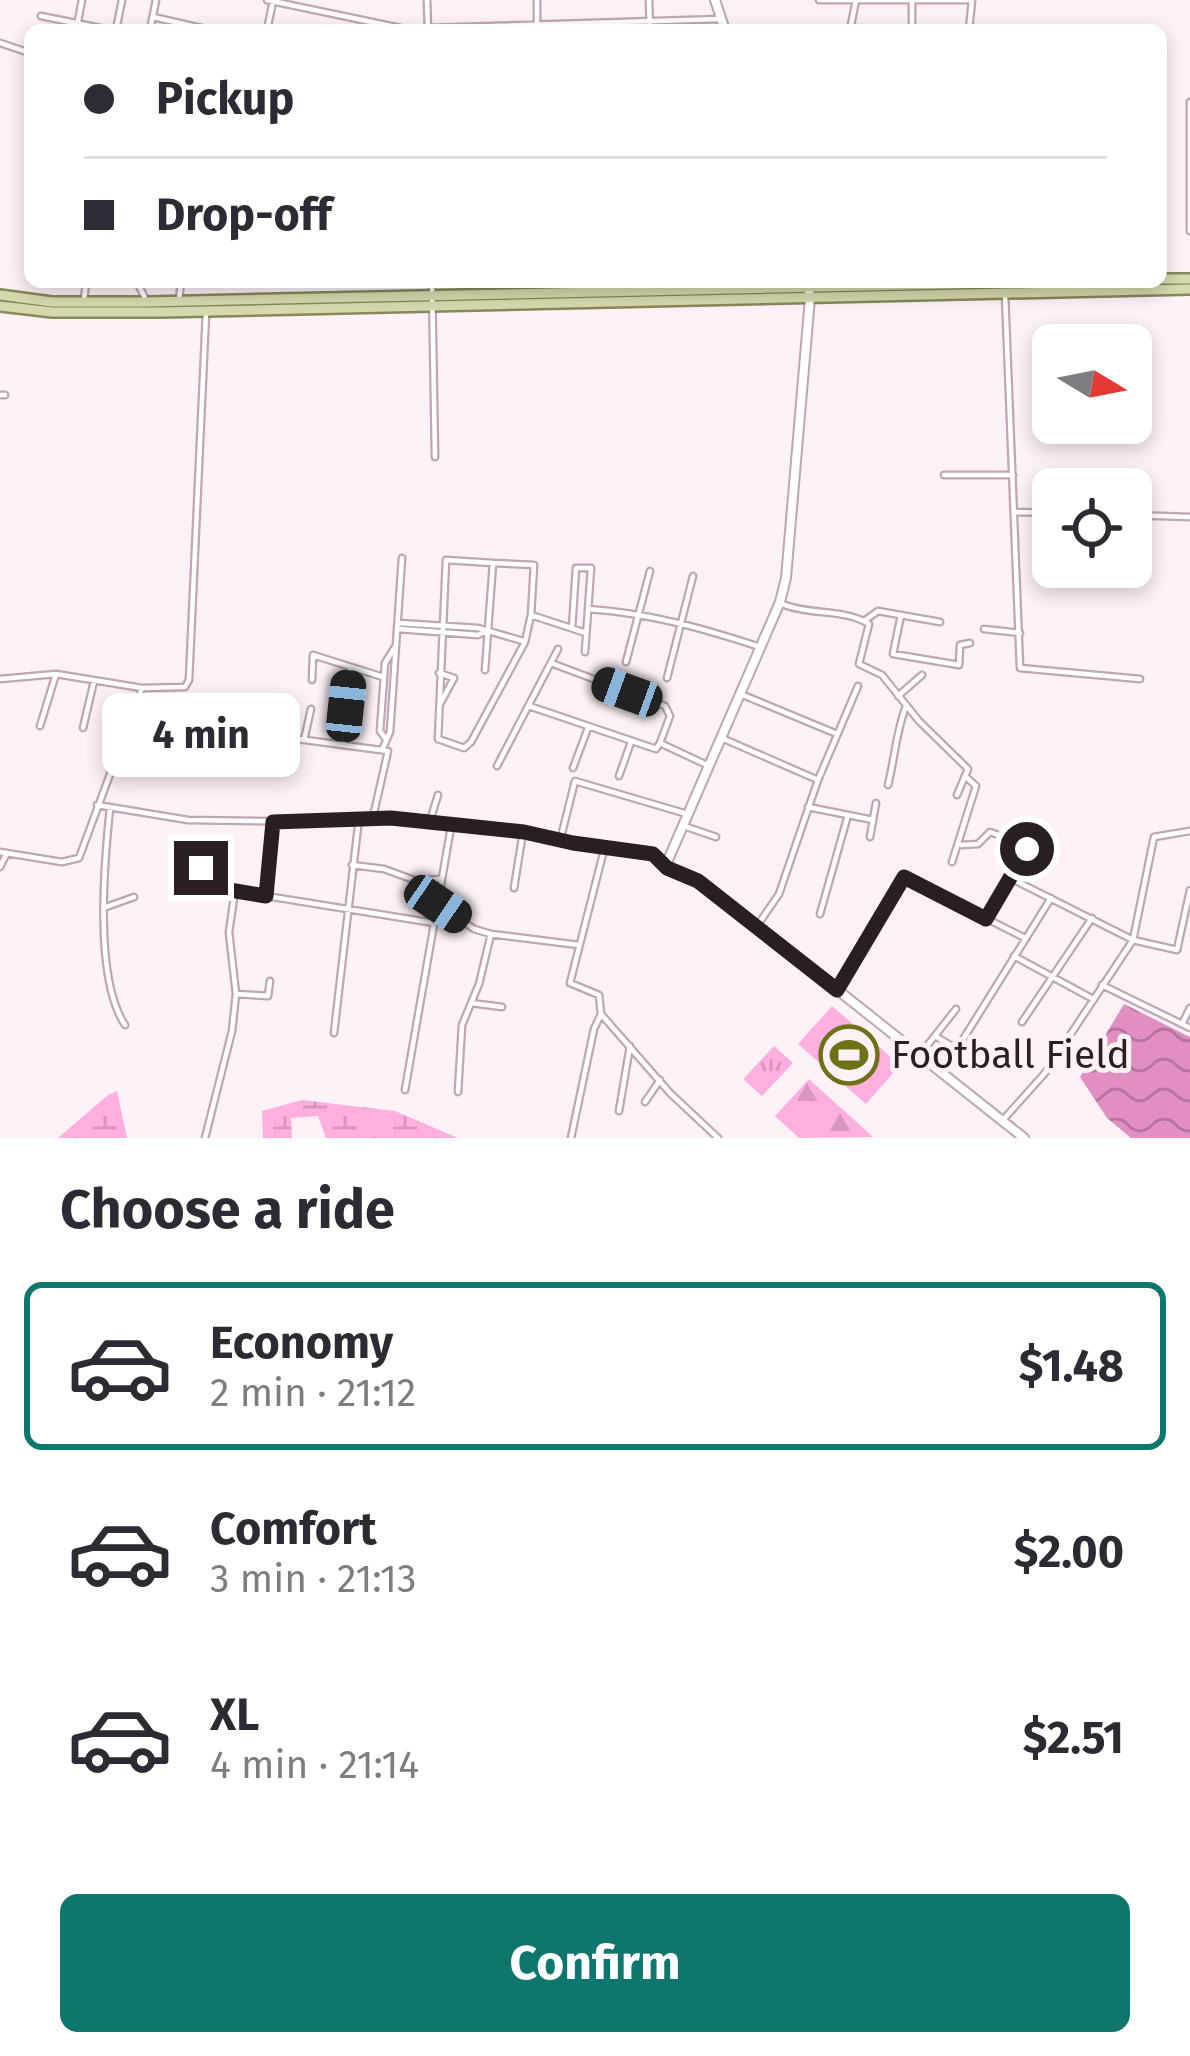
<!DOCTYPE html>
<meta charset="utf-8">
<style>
body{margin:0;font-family:"Fira Sans",sans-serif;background:#f2f2f3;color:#2b2b33;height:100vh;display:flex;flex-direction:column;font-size:45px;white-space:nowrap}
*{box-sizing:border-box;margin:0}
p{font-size:39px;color:#7c7c81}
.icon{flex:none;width:66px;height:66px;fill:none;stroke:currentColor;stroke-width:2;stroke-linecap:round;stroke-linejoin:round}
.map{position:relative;height:1138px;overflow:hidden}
.side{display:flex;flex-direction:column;background:#fff;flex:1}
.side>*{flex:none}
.guide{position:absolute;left:24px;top:24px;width:1143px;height:264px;border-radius:18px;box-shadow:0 6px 18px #0003;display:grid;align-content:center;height:264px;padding:0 60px;background:#fff}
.needle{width:78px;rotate:100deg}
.controls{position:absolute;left:1032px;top:324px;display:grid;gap:24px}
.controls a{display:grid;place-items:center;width:120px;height:120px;border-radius:18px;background:#fff;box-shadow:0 6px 18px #0003;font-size:60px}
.end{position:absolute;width:54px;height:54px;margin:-27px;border:15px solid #281f24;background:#fff;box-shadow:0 0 0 6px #fff}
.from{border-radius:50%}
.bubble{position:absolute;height:84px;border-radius:18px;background:#fff;box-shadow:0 6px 18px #0003;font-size:39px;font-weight:700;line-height:84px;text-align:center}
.car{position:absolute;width:36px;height:72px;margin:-36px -18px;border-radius:15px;box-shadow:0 0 9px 3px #0007;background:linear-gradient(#222 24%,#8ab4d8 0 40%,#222 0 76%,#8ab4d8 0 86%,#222 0)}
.guide b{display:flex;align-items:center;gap:42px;height:114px;font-size:45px}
.guide b+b{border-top:3px solid #e1e1e2}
.guide i{width:30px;height:30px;background:#2b2b33}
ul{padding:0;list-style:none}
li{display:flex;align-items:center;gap:36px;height:168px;margin:0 24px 18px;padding:0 36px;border:6px solid transparent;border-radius:18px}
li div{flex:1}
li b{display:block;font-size:45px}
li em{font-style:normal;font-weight:700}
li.on{border-color:#0f766e}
li>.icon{width:108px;height:108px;stroke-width:1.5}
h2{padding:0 60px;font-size:54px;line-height:144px}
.cta{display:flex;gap:24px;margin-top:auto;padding:24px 60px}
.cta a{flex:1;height:138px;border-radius:18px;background:#0f766e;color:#fff;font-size:48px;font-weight:700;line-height:138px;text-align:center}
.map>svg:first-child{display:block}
.grass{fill:#feafde}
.forest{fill:url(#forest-firs)}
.wetland{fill:url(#wetland-marsh)}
.park{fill:url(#park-tufts)}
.water{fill:url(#water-waves)}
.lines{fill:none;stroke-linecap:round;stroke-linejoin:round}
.street-casing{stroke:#bfa6b4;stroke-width:9}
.secondary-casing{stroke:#bfa6b4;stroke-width:12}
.primary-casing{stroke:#88885a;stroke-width:14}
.street{stroke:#fff;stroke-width:4.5}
.secondary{stroke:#fff;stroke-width:8}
.primary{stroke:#d6d9ad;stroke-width:9}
.route{stroke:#281f24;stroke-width:15}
.labels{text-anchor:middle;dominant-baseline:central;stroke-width:10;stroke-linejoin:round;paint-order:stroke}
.poi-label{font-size:39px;fill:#281f24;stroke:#fcf1f7;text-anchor:start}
</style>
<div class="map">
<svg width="1190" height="1138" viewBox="0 0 1190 1138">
<defs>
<pattern id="forest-firs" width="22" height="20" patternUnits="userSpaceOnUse" patternTransform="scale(3)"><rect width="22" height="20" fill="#feafde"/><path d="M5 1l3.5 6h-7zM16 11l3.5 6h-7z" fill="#da96be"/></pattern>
<pattern id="wetland-marsh" width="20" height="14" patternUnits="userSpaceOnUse" patternTransform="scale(3)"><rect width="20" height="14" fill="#feafde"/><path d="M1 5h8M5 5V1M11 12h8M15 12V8" fill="none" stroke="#da96be"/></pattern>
<pattern id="park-tufts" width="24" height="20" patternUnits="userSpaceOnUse" patternTransform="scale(3)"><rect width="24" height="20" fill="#feafde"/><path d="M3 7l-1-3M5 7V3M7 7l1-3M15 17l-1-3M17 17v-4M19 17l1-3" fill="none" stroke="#da96be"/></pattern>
<pattern id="water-waves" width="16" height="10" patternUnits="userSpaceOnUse" patternTransform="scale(3)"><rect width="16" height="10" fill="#e18ec1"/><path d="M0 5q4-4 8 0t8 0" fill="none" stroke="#b6739d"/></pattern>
</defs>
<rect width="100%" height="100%" fill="#fcf1f7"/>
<path class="grass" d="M832 1006 900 1065 866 1104 798 1044Z"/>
<path class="forest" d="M809 1079 873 1137 799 1138 775 1116Z"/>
<path class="wetland" d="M117 1091 127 1138H58L108 1095Z
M302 1100 395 1111 458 1138H326L318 1116 291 1118 292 1138H263L262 1111Z"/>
<path class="park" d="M774 1046 793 1063 762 1096 743 1079Z"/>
<path class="water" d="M1124 1004 1190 1037V1138H1131L1107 1118 1080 1077Z"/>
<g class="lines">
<defs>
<path id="street" d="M267 0 410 30
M427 0 428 30
M537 0V30
M649 0 650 30
M819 0H972
M41 16 110 30
M153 17 210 30
M78 21 82 0
M428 28 721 19
M850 28 908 30
M116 30 122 0
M150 30 156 0
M267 30 273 1
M850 30 856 0
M912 30V1
M969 30 972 0
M0 43 30 53
M1190 102V231
M137 282 147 302
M432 282 435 457
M1005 294 1020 668 1140 679
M84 300 86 282
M179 300 181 282
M0 395H5
M944 475H1013
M1015 512 1053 513
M1131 515 1190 517
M782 604C811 616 843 608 869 624L859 664 882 675 919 721 968 769 965 776 976 786 952 862
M588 609C649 613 702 628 760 647
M531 615 586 633
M901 615 893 654 959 665 960 645 970 643
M864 621 878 611 940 622
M399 623 478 628 523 641
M572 628 576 568H591L585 652
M398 629 478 635 487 631
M984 629 1020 633
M626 662 650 571
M551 663 665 706 670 716 660 743
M485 670 493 563 534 565 531 615 525 642 471 742 464 748 438 739 446 560 493 563
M439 673 454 678 440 704
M667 678 693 576
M0 679 56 674 142 688 185 687 189 680 206 313
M312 680 313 655 383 677
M743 695 837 734
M898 696 922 675
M529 706 656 749 660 743 707 765
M40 726 56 674
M83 728 94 681
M253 733 388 751 373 817
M385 738 380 731 385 663 395 647
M724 739 818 780
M304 740 311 709
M343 744 350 667
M383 748 390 732 402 558
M497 766 558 649
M573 768 588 728
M619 776 631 742
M888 785C895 757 896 732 906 706
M957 795 965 776
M97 805 188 820 314 822 391 818 523 832 573 843 642 851 661 858 665 867
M808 807 873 820
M110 808C104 865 94 978 125 1025
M429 824 438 795
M684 826 716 837
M870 837 876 803
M560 841 575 781 687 814
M961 845 978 844 990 832 1026 845 1012 879 987 917
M605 846 570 983 599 995 601 1014 670 1093 718 1138
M0 852 62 862 79 858 142 688
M352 865 384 869 417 881 439 879
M0 867 7 853
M1012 879 1133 940 1177 950 1190 890
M173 881 434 923
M199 885 203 856
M514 888 523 832
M266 896 273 824
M438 904 474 929 491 934 579 945
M106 907 134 897
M820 914 848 815
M757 926 779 894 818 780 858 686
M1014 956 1093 999
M1102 985 1190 1028
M839 987 904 877 1025 938
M236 994 268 996 270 981
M471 1003 502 1007
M1022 1022 1092 918
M1182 1024 1190 1008
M334 1033 359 818
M935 1036 957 1049 1051 898
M919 1056 956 1009
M405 1090 451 827
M458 1092 462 1025 479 984 491 934
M645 1102 660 1080
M619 1111 630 1046
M1002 1121 1045 1073 1133 940 1154 837 1190 831
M205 1138 232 1031 236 994 229 932 235 891
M571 1138 594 1029 601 1014"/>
<path id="secondary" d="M715 0 725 30
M807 282 810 298 786 578 780 602 665 867 692 877 757 926 1024 1138"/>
<path id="primary" d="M1161 279H1190
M0 295 52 302H147L1046 282
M0 306 52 312H161L1190 289"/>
</defs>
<use href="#street" class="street-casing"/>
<use href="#secondary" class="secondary-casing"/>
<use href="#primary" class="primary-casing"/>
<use href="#street" class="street"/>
<use href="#secondary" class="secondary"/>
<use href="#primary" class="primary"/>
</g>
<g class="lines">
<path class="route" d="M201 868 199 885 266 896 273 822 391 818 524 832 573 843 653 854 667 868 698 881 837 990 904 877 986 919 1027 849"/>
</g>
<defs>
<symbol id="stadium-ring" viewBox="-11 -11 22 22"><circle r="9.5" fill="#fcf1f7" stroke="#6e7116" stroke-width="1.5"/><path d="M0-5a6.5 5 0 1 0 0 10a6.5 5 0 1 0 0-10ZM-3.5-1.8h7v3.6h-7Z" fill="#6e7116"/></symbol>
</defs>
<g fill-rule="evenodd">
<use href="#stadium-ring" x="816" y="1022" width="66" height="66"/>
</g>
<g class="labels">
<g class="poi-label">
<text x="891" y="1055">Football Field</text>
</g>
</g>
</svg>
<div class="controls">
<a><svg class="needle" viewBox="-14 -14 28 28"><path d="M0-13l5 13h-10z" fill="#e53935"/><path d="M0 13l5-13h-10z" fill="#7c7c81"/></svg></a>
<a><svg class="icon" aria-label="locate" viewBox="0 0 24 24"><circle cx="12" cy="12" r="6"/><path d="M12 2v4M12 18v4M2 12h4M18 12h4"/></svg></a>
</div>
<i class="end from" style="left:1027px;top:849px"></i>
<i class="end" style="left:201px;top:868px"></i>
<div class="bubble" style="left:102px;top:693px;width:198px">4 min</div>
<i class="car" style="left:627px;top:692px;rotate:290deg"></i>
<i class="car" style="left:346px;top:706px;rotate:6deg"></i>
<i class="car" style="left:438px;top:904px;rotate:124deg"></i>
<div class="guide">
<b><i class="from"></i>Pickup</b>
<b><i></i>Drop-off</b>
</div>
</div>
<section class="side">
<h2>Choose a ride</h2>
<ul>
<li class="on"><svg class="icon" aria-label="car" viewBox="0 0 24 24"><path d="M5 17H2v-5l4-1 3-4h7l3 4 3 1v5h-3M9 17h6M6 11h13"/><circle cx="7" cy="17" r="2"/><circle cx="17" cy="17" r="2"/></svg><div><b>Economy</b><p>2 min · 21:12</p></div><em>$1.48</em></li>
<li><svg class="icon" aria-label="car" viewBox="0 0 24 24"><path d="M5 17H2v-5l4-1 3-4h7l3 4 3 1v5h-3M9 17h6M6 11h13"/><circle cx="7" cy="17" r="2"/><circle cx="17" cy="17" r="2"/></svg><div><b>Comfort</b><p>3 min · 21:13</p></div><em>$2.00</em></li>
<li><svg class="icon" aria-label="car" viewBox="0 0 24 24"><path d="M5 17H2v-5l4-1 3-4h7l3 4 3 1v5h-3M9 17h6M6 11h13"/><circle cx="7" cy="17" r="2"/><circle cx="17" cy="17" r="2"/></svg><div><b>XL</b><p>4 min · 21:14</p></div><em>$2.51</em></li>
</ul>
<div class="cta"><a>Confirm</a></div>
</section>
